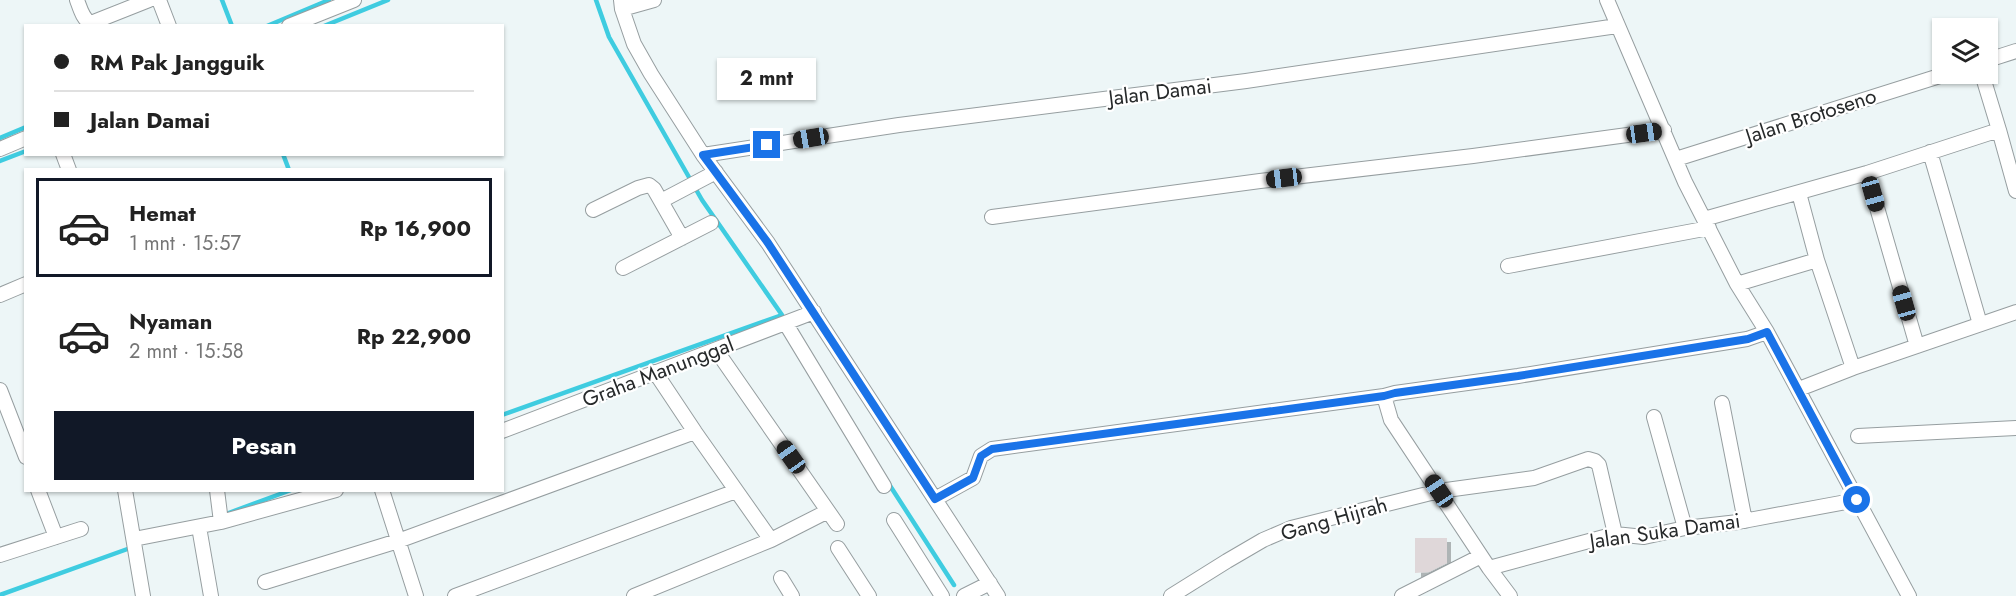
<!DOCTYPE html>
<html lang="id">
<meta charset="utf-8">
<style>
body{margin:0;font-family:Jost,sans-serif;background:#f2f2f2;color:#222;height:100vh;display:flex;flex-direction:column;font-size:22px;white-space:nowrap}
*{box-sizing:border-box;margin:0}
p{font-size:20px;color:#767676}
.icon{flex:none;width:33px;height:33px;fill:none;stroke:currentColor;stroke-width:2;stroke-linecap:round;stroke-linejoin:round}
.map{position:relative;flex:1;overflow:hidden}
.sheet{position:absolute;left:24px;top:168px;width:480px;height:324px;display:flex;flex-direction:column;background:#fff;border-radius:0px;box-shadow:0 2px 4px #0004}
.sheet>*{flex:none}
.banner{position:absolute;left:24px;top:24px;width:480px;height:132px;border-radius:0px;box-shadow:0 2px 4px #0004;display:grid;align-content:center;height:132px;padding:0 30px;background:#fff}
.fabs{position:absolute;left:1932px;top:18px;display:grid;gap:12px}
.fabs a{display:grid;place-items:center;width:66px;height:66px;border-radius:0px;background:#fff;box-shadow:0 2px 4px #0004;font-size:30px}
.end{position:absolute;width:27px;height:27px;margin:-14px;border:8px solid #1a73e8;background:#fff;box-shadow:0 0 0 3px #fff}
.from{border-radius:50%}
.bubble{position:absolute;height:42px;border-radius:0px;background:#fff;box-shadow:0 2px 4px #0004;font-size:20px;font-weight:700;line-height:42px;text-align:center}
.car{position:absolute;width:18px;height:36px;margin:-18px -9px;border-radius:8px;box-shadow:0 0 4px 2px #0007;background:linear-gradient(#222 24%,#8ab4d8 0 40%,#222 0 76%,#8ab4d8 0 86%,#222 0)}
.banner b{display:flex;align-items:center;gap:21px;height:57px;font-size:22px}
.banner b+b{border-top:2px solid #e0e0e0}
.banner i{width:15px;height:15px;background:#222}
ul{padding:10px 0 0;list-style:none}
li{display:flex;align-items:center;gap:18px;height:99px;margin:0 12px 9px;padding:0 18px;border:3px solid transparent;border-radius:0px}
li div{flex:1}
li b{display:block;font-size:22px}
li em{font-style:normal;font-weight:700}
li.selected{border-color:#111827}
li>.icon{width:54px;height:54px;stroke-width:1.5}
.cta{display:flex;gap:12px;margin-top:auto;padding:12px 30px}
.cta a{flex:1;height:69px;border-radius:0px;background:#111827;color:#fff;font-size:24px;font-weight:700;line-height:69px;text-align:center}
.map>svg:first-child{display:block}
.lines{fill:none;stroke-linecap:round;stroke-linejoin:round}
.stream{stroke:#3fcce0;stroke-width:4.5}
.building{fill:#dfd7d9;filter:url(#shadow)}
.minor-casing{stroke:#969ea0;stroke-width:16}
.minor{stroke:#fff;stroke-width:14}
.route{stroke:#1a73e8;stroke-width:8}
.labels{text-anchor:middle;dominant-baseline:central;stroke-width:4.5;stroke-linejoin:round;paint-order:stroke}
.street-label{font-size:21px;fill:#26292a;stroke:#fff}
</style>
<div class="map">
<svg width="2016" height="596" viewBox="0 0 2016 596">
<defs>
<filter id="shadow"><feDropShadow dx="6" dy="4" stdDeviation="0" flood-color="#0004"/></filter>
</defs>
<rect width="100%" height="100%" fill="#edf6f7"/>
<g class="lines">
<path class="stream" d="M222 0 232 26
M267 26 329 0
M324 26 388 0
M0 138 26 127
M283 154 289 170
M0 161 26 151
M502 415 782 315 702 200 609 37 596 0
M887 481 954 585
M226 514 291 490
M0 595 133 547"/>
</g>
<path class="building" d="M1415 538H1447V563L1429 572 1415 573Z"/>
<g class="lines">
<defs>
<path id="minor" d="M77 0C80 8 83 20 91 23L149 0
M159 0 169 26
M621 0 622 9 634 44 651 74 703 155 768 243 998 596
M1607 0 1685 182 1737 284 1767 332 1747 339 1518 376 1395 393 1384 396 1391 420 1489 568 1615 534 1644 537 1685 528 1738 522 1857 500
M622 9 654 0
M289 26 354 0
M1988 60 2016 51
M1999 130 2016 191
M0 149 26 138
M1930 152 1980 324
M63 154 69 170
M703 155 899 125 1246 81 1617 26
M1676 159 1946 74
M1867 173 1917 346
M661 201 716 172
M593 210 638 188 649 185 654 189 682 238
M992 217 1260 181 1473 156 1664 130
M1704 219 1867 173 1999 130 1982 74
M1508 266 1709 228
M623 268 711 223
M1737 284 1817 260 1799 193
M0 295 26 284
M786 324 884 486
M1767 332 1909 596
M716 350 837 524
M1853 368 2016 312
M655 372 695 432 771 540 828 511
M1799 389 1853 368 1817 260
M0 390 26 457
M1722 403 1745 521
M1654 417 1685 528
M502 431 814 312
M1858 436 2016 428
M38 490 56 537
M125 490 143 596
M217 490 221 522
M382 490 416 596
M935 499 973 478 981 456 992 449 1384 396
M894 520 942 596
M199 527 211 596
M134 539 221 522 336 490
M838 548 869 596
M0 555 81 529
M1489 568 1510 596
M781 578 792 596
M265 582 398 541 695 432
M455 596 736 491
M634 596 771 540
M964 596 990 583
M1171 596 1227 561 1263 540 1291 528 1439 491 1534 478 1588 459 1595 461 1599 465 1615 534
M1402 596 1481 556"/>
</defs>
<use href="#minor" class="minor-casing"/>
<use href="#minor" class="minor"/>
</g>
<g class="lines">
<path class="route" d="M767 145 703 155 768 243 935 499 973 478 981 456 992 449 1384 396 1395 393 1518 376 1748 339 1767 332 1857 500"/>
</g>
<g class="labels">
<g class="street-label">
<text transform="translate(1160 92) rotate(-7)">Jalan Damai</text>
<text transform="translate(1811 116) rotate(-18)">Jalan Brotoseno</text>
<text transform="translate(658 372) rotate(-21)">Graha Manunggal</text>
<text transform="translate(1334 519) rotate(-16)">Gang Hijrah</text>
<text transform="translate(1665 531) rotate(-8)">Jalan Suka Damai</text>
</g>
</g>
</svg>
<div class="fabs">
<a><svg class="icon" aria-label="layers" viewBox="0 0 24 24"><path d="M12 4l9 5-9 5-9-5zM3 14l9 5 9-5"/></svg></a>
</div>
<i class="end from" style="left:1857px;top:500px"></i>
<i class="end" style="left:767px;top:145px"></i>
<div class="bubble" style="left:717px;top:58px;width:99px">2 mnt</div>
<i class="car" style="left:1644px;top:133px;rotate:82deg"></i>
<i class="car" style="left:811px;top:138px;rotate:261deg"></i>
<i class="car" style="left:1284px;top:178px;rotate:263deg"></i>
<i class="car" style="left:1873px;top:194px;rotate:164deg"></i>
<i class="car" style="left:1904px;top:303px;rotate:344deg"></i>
<i class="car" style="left:791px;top:457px;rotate:325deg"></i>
<i class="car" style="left:1439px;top:491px;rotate:326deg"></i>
<div class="banner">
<b><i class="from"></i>RM Pak Jangguik</b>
<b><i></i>Jalan Damai</b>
</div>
<section class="sheet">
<ul>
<li class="selected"><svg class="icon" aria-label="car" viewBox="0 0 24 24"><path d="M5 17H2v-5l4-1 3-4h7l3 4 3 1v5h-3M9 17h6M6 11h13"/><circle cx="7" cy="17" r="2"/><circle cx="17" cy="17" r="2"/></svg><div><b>Hemat</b><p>1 mnt · 15:57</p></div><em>Rp 16,900</em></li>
<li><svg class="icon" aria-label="car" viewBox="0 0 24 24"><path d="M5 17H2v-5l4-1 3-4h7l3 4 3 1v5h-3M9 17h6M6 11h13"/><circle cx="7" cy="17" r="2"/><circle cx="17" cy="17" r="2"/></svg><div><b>Nyaman</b><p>2 mnt · 15:58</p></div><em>Rp 22,900</em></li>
</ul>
<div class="cta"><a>Pesan</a></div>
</section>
</div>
